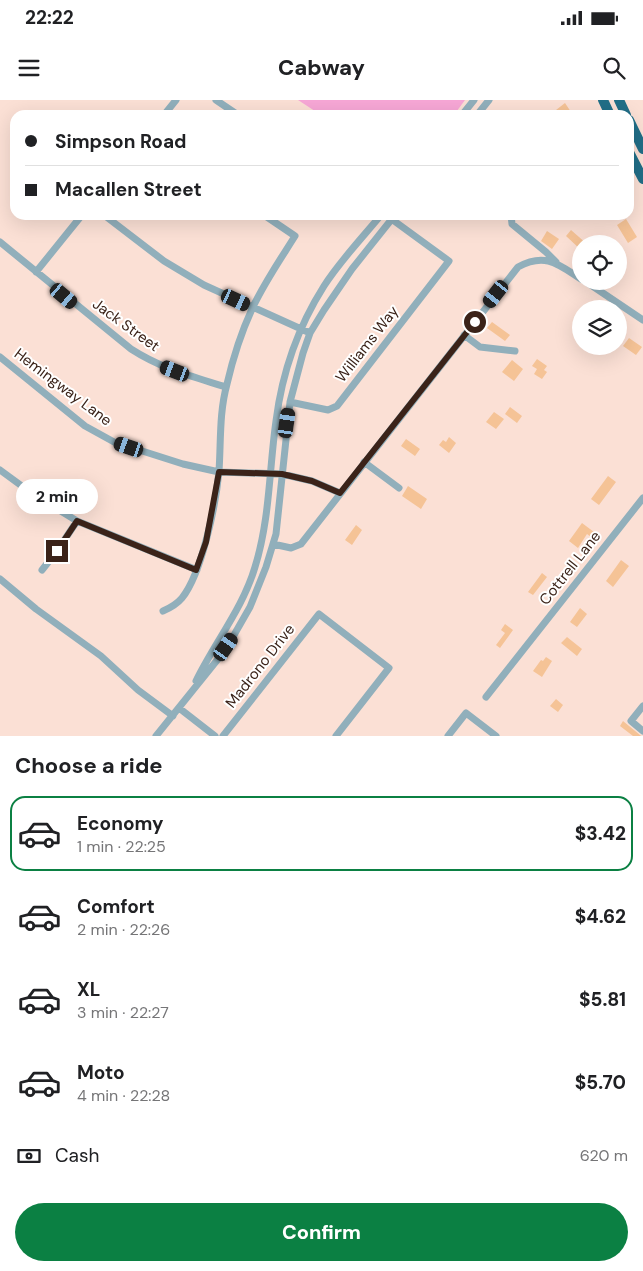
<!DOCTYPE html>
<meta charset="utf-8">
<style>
body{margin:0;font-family:"DM Sans",sans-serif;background:#f6f6f6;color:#202124;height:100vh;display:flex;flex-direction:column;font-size:19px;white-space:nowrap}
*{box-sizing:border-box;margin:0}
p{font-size:16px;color:#757577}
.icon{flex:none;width:28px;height:28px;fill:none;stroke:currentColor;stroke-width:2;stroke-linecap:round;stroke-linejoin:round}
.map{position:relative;height:636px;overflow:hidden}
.side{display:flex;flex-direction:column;background:#fff;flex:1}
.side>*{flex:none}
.hud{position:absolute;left:10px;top:10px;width:624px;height:110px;border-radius:15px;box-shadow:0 5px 20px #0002;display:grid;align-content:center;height:110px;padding:0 15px;background:#fff}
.controls{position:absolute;left:572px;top:135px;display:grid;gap:10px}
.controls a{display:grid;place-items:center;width:55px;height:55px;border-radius:50%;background:#fff;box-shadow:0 5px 20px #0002;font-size:25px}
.end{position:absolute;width:22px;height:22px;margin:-11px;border:6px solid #3b2319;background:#fff;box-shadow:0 0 0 2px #fff}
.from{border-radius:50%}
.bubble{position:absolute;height:35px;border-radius:18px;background:#fff;box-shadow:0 5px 20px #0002;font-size:16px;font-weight:800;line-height:35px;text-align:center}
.car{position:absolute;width:15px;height:30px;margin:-15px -8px;border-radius:6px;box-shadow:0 0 4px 1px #0007;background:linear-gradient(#222 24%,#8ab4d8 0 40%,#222 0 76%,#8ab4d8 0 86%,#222 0)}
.hud b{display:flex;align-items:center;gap:18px;height:48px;font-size:19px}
.hud b+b{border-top:1px solid #e0e0e0}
.hud i{width:12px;height:12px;background:#202124}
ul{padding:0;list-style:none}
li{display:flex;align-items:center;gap:15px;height:75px;margin:0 10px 8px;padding:0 5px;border:2px solid transparent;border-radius:15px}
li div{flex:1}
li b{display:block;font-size:19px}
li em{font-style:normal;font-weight:800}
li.active{border-color:#0b8043}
li>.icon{width:45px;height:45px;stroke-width:1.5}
h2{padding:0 15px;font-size:22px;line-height:60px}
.pay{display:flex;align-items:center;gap:12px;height:55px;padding:0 15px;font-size:19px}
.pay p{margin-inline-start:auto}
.action{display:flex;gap:10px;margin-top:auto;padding:10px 15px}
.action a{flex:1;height:58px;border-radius:30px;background:#0b8043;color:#fff;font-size:20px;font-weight:800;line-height:58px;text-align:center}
.status{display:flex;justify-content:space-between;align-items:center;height:35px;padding:0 25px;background:#fff;direction:ltr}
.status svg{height:14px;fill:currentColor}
header{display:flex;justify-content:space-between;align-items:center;height:65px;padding:0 15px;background:#fff;font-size:22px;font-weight:800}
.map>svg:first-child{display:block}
.green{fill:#f7a7d6}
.building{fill:#f5c396}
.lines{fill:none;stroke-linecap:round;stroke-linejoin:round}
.minor{stroke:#91afbb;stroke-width:7}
.highway{stroke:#216e87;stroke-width:10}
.route{stroke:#3b2319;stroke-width:6}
.labels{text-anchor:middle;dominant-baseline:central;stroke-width:4;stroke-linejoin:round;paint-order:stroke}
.street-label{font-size:15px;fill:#3b2319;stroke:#fff}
</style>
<div class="status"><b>22:22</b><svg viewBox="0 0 49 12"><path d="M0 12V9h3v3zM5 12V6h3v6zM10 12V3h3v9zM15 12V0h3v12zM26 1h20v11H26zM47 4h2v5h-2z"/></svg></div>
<header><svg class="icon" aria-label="menu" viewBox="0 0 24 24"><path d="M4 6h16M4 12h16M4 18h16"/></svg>Cabway<svg class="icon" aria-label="search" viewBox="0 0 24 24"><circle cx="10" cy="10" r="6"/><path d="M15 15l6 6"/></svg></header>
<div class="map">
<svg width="643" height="636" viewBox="0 0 643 636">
<rect width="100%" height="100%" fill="#fbe0d5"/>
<path class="green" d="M298 0H465L454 15H321Z"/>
<path class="building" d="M565 3 573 15H559L556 10Z
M626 119 637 137 628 143 617 125Z
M571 130 587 144H581V150L566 136Z
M547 131 559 139 552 149 541 141Z
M492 222 510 235 505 241 487 228Z
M629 238 642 247 636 255 623 246Z
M537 259 547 266 544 270 547 272 542 279 534 274 537 269 532 266Z
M512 260 523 269 514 281 502 272Z
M510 307 522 316 517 323 505 314Z
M494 312 504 319 496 329 486 322Z
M449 337 456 343 449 353 439 345 443 340 446 342Z
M406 339 420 349 415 356 401 346Z
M608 376 616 382 599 405 591 399Z
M408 386 427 399 421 409 402 396Z
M582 423 594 432 591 437 587 434 578 448 569 441Z
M356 425 362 430 352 445 345 440Z
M621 460 629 466 613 487 606 481Z
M542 473 547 477 533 495 528 492Z
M580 508 587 514 577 527 570 522Z
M505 524 513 530 500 548 496 545 505 533 501 530Z
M567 537 582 549 577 556 561 543Z
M546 557 552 561 542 577 533 571 541 560 543 561Z
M556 599 563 605 558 612 550 606Z
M623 621 640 635 641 636H633L620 626Z"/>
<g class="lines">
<path class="minor" d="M216 0 238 15
M164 15 176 0
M462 15 474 0
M477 15 489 0
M104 115 164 161 204 185 310 233
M511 115 512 124 546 152 556 162
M0 142 131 249C162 269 191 276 226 287
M36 172 82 115
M585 181 643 220
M464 235 480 247 515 251
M0 257 85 326 114 342 183 364 219 372 282 374 312 381 340 393
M290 302 328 310 337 306 449 161 386 115
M364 362 399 388
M0 370 30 392 77 421 197 470
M273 444 291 448 301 444 518 167C545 152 558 164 581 179
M42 470 57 451 77 421
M0 479 36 509 101 556 138 590 173 616
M163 511C170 508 177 504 182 498 202 473 216 404 219 371 221 342 219 313 227 284 233 258 241 233 252 209 264 183 280 160 295 136L264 115
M196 581C215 542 243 508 255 467 270 419 269 370 276 321 282 273 298 227 324 186 340 161 362 138 381 115
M486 597 643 398
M643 606 631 621 643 631
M179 608 215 636
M156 636 218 559 234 535 250 507 266 467 276 434 290 302 303 253 310 233 324 210 352 169 395 115
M223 636 319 514 389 568 336 636
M448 636 466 613 496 636"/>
<path class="highway" d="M603 0 610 15
M619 0 626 15
M629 20 643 49
M629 52 643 79"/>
</g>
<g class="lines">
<path class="route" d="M57 451 77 421 196 470 206 442 219 372 282 374 312 381 340 393 475 222"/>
</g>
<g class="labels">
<g class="street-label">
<text transform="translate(126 225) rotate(36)">Jack Street</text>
<text transform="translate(367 244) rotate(-52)">Williams Way</text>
<text transform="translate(63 287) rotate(37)">Hemingway Lane</text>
<text transform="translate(570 468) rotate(-52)">Cottrell Lane</text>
<text transform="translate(260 566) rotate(-52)">Madrono Drive</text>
</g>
</g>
</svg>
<div class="controls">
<a><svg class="icon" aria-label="locate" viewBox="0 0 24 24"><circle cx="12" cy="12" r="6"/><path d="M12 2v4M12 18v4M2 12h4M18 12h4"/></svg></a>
<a><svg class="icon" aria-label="layers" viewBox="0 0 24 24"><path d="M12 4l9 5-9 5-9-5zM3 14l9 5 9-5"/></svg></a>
</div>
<i class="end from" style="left:475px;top:222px"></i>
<i class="end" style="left:57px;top:451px"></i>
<div class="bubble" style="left:16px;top:379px;width:82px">2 min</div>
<i class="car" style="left:496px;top:194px;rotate:218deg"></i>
<i class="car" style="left:64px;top:196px;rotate:130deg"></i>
<i class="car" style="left:236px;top:200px;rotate:115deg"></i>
<i class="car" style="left:175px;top:271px;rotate:291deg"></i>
<i class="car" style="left:287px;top:323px;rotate:8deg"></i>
<i class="car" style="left:129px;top:347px;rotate:289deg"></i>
<i class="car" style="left:226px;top:547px;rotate:35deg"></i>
<div class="hud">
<b><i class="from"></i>Simpson Road</b>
<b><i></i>Macallen Street</b>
</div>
</div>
<section class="side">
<h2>Choose a ride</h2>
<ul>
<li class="active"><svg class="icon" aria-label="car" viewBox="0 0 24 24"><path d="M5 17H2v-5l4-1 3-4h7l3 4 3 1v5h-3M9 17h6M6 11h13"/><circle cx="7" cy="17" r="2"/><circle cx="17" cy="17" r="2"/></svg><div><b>Economy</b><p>1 min · 22:25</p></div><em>$3.42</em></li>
<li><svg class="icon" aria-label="car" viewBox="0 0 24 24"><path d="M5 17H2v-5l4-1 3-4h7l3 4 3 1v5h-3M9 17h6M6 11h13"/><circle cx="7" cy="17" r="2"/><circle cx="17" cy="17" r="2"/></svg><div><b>Comfort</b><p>2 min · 22:26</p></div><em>$4.62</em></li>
<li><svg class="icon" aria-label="car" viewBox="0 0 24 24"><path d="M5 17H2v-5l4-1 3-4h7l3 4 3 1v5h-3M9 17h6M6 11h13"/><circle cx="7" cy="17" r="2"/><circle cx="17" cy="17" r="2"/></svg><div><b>XL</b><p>3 min · 22:27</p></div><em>$5.81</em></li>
<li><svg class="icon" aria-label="car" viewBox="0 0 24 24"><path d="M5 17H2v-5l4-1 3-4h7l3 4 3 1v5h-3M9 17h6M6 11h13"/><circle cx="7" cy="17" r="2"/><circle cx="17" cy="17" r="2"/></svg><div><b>Moto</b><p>4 min · 22:28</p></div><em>$5.70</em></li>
</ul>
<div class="pay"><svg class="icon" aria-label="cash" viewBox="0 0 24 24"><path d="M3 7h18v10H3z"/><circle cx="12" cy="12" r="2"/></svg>Cash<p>620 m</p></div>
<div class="action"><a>Confirm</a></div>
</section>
